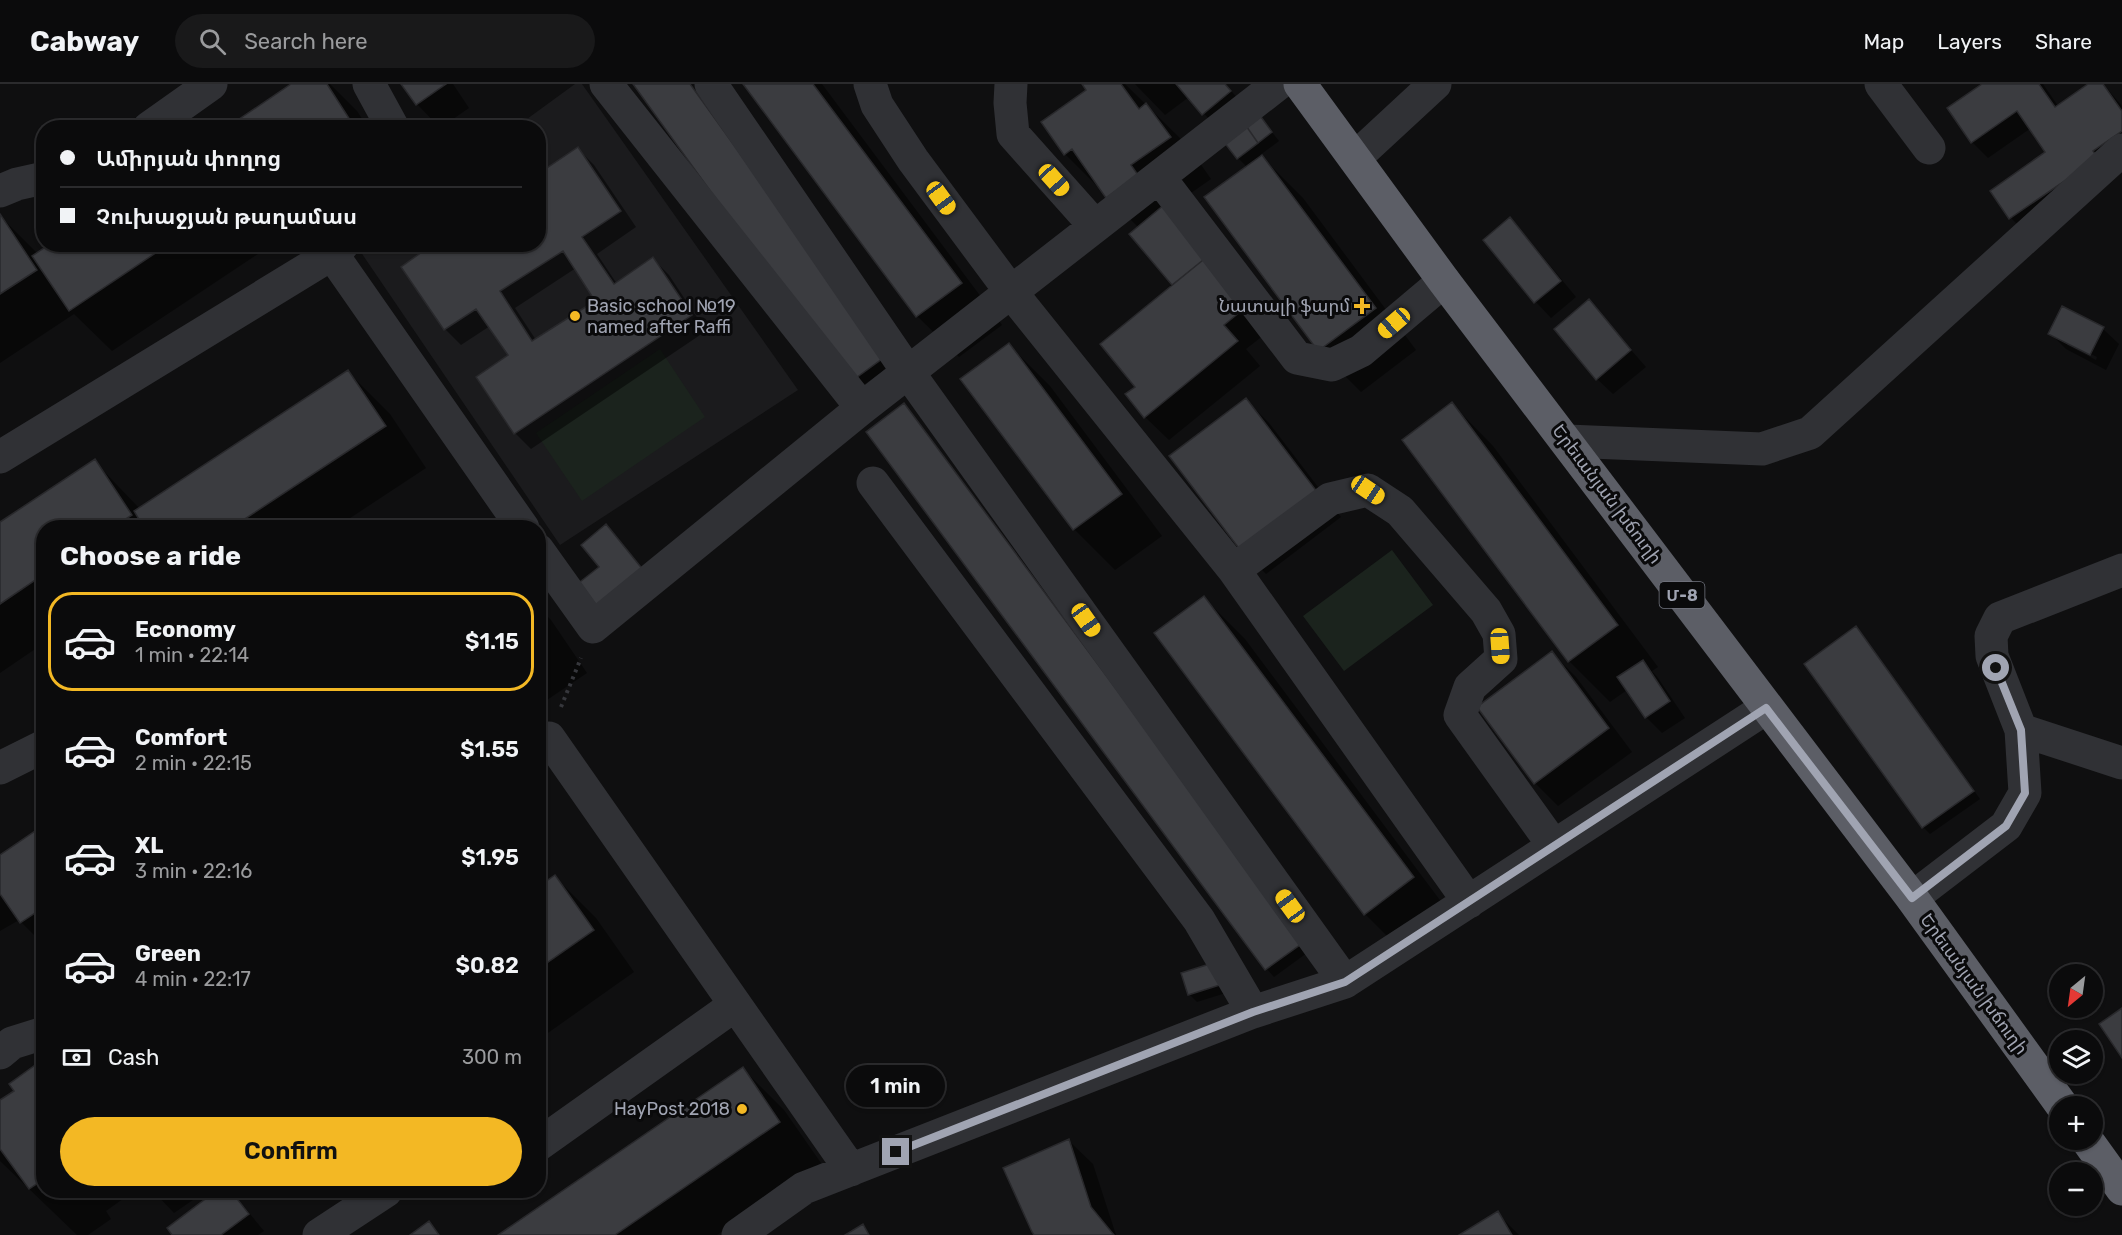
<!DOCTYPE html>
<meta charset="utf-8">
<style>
body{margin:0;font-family:Rubik,"Noto Sans Armenian",sans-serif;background:#19191a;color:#f1f3f6;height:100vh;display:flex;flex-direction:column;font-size:22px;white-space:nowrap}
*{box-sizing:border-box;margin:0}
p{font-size:20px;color:#9a9b9d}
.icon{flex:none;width:33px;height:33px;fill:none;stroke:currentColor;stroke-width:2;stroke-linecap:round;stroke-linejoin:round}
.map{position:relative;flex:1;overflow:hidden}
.sheet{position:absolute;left:36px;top:436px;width:510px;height:678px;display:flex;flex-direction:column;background:#0b0b0c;border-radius:24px;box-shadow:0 2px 4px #0004,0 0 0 2px #2b2b2d}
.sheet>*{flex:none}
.hud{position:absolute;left:36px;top:36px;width:510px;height:132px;border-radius:24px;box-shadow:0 2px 4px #0004,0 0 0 2px #2b2b2d;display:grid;align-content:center;height:132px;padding:0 24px;background:#0b0b0c}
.needle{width:39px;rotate:209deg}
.tools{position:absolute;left:2049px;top:880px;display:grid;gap:12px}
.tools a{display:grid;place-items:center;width:54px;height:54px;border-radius:50%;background:#0b0b0c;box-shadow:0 2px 4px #0004,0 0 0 2px #2b2b2d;font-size:30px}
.end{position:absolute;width:27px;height:27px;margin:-14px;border:8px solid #a0a4b2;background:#111;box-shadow:0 0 0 3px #111}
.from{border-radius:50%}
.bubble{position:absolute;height:42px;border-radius:21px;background:#0b0b0c;box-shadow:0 2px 4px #0004,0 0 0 2px #2b2b2d;font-size:20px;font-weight:600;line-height:42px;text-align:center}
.car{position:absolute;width:18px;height:36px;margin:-18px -9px;border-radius:8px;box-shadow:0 0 4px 2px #0007;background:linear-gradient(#f5c518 24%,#345 0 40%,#f5c518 0 76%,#345 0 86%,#f5c518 0)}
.hud b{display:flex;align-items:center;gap:21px;height:57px;font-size:22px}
.hud b+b{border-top:2px solid #2b2b2d}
.hud i{width:15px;height:15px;background:#f1f3f6}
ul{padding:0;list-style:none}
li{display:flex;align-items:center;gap:18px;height:99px;margin:0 12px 9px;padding:0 12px;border:3px solid transparent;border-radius:24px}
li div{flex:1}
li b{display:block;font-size:22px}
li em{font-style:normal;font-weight:600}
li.selected{border-color:#f3b824}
li>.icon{width:54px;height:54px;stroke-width:1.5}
h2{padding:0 24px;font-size:27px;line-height:72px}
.pay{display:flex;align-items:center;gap:15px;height:66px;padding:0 24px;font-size:22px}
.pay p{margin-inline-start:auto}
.cta{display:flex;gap:12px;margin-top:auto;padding:12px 24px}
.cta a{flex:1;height:69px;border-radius:36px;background:#f3b824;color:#111;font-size:24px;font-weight:600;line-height:69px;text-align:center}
header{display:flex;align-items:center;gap:36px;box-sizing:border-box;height:84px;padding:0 30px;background:#0b0b0c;border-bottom:2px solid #2b2b2d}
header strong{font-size:28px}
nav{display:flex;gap:33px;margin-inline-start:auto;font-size:21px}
.search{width:420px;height:54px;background:#19191a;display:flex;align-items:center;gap:15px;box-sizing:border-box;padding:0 21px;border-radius:33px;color:#9a9b9d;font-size:22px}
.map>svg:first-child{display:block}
.built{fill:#1b1b1d}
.green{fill:#1b231d}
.shadow{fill:#0007;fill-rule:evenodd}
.building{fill:#3b3c40;stroke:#29292c;stroke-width:1.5;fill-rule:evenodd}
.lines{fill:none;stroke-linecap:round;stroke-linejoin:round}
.path{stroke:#36373c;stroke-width:4;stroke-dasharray:3 4.5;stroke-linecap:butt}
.minor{stroke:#303135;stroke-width:33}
.highway{stroke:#5c5e66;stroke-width:33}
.route{stroke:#a0a4b2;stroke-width:8}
.poi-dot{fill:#f3b824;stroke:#0a0a0b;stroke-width:2}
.labels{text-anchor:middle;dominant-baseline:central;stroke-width:6;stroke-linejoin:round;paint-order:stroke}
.shield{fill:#0a0a0b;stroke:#737680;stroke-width:1.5}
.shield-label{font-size:16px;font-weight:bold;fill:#a0a4b2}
.poi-label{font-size:18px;fill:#a0a4b2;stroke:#0a0a0b;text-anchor:end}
.street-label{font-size:18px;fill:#a0a4b2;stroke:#0a0a0b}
</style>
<header>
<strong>Cabway</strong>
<div class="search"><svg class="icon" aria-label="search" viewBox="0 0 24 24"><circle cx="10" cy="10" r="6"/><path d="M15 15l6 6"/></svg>Search here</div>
<nav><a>Map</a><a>Layers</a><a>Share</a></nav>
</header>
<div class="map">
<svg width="2122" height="1151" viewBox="0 0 2122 1151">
<rect width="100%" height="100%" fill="#0f0f10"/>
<path class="built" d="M575 0H582L798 306 560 461 356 161 538 160V44L516 43Z"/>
<path class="green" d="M660 265 705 333 582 417 536 349Z
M1392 466 1433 521 1344 587 1303 532Z"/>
<path class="shadow" d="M294 0H330L357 27 368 44H229Z
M403 0H453L469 24 440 44 417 20Z
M635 0H690L893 280 858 305Z
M745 0H822L1002 241 959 273 917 232Z
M1084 0H1125L1188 62 1211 95 1171 123 1273 244 1246 265 1260 282 1169 356 1145 333 1137 303 1174 201 1132 150 1139 144 1065 70 1088 6Z
M1135 0H1225L1246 24 1219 46 1189 13 1165 31Z
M1985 0H2043L2058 22 2091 0H2103L2122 22V74L2027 150 2011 134 1992 107 2047 69 2031 44 1988 74 1972 58Z
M1256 28 1279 57 1260 71 1303 114 1416 266 1361 308 1319 266 1247 83 1238 74Z
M578 65 594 81 636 143 597 170 617 200 653 175 669 191 706 247 531 365 515 349 478 294 511 272 490 242 461 261 445 245 403 183 538 160ZM576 184 597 217 536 256 515 224Z
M0 132 38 170 52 160H273L112 267 74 230 0 279Z
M1510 135 1525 151 1576 213 1551 234 1536 218Z
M1589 218 1646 283 1613 310 1597 295Z
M2103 245 2119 260 2106 286 2066 265 2050 249ZM2067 258 2097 273 2096 276 2067 261Z
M1009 261 1050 302 1162 452 1115 486 1074 445Z
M348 288 390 330 426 384 335 444H44V559L0 589V440L94 377 140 425Z
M1246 316 1269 339 1341 433 1266 490 1242 466Z
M1452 320 1493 362 1658 583 1652 587 1658 594 1685 634 1662 649 1646 633 1627 606 1610 618 1569 577Z
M911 329 1311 866 1274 893 1267 885 868 348Z
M606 442 621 458 659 504 601 483Z
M1204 514 1245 555 1454 835 1406 871 1365 830Z
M538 523 551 536 587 589 538 622Z
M1863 552 1980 715 1930 750 1923 743Z
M1552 569 1576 593 1632 668 1558 722 1535 699Z
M44 743V861L19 836 0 847V773Z
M555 793 596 834 634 888 538 956V804Z
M1215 880 1229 908 1197 918 1189 910Z
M743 985 784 1026 821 1079 717 1151H501Z
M44 987V1107H134L106 1127 111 1135 88 1151H77L0 1077V1018Z
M1069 1057 1093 1080 1116 1151H1035Z
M153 1107H206L174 1129Z
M218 1107H231L264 1147 258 1151H174Z
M1497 1129 1519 1151H1462Z"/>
<path class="building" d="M291 0H327L352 39 345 44H226Z
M401 0H446L416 21Z
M633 0H690L886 272 849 299Z
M743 0H813L962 199 916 233Z
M1082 0H1121L1139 25 1146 19 1171 53 1131 81 1138 91 1106 114 1072 65 1064 71 1041 38 1086 6Z
M1176 0H1225L1231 7 1202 31Z
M1982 0H2039L2055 23 2088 0H2103L2122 27V47L2093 67 2098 74 2009 135 1990 107 2045 68 2017 27 1971 59 1947 24Z
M1256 26 1272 48 1258 59 1242 36Z
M1242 36 1258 59 1237 75 1220 53Z
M578 63 621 127 582 153 614 200 653 173 692 231 514 350 476 293 508 271 476 225 444 246 401 183 433 160H538V90ZM563 167 595 217 532 257 500 207Z
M1262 71 1376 224 1318 267 1204 113Z
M1165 120 1208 172 1172 201 1129 150Z
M0 130 37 186 0 210Z
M1510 133 1561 197 1534 219 1483 156Z
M50 160H169L69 227 32 172Z
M1208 172 1251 219 1224 241 1238 257 1144 334 1125 310 1135 303 1100 260Z
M1589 215 1631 266 1596 296 1554 245Z
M2062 222 2104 243 2090 271 2048 250Z
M1009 259 1122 410 1073 446 960 295Z
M348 286 386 342 231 444H144L134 427Z
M1246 314 1318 409 1241 467 1169 372Z
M1452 318 1618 541 1568 578 1402 356Z
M904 319 1304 858 1265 886 866 348Z
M95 375 132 431 112 444H44V490L0 520V438Z
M606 440 644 487 596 526 576 501 599 483 581 461Z
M1204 512 1414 793 1364 831 1154 549Z
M538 535 547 547 538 553Z
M1856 542 1974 707 1922 744 1804 580Z
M1552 567 1609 644 1534 700 1477 623Z
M1643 576 1670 617 1645 634 1617 593Z
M44 741V823L20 839 0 810V771Z
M555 791 594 846 538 885V803Z
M1216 878 1223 900 1188 911 1181 889Z
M2122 924V974L2099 940Z
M38 979 44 987V1095L29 1105 0 1065V1016L14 1007 9 1000Z
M743 983 780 1038 615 1151H498Z
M1069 1055 1091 1123 1114 1151H1034L1032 1148 1003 1084Z
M216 1107H231L249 1130 221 1151H172L167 1144Z
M1498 1127 1512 1151H1459Z
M429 1137 439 1151H410Z
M863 1140 869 1151H845Z"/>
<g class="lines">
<path class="path" d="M561 623 581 574"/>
<path class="minor" d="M369 0 393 44
M606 0 862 324
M711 0 908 288 1345 898
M870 0 877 21 913 76 1011 208 1234 486 1469 818
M1011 0 1010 19 1013 50 1095 142
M1881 0 1929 64
M149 44 211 0
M1355 74 1435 0
M1159 93 1297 274 1332 281 1361 267 1444 197
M0 107 17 100 44 94
M332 170 523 444
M1567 357 1762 365 1810 349 2122 66
M0 373 332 170 343 160
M873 399 1199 836 1253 928
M538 466 593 543 862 324 1278 0
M1234 486 1330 415 1368 406 1400 427 1486 527 1499 550 1501 575 1470 603 1460 631 1554 762
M2021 646 2122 679
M538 661 549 654 851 1086
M0 684 44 662
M1912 814 2006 742 2025 709 2021 646 1992 572 1991 552 2000 534 2122 486
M0 969 12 959 44 949
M538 1061 735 921
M319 1151 386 1107
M738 1151 804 1104 1253 928 1345 898 1766 624"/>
<path class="highway" d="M1300 0 1444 197 1912 814 2063 1023
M2087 1056 2122 1105"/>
</g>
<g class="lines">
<path class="route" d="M896 1068 1253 928 1345 898 1766 624 1912 814 2006 742 2025 709 2021 646 1996 584"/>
</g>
<g class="poi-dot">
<path d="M1359 213h6v6h6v6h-6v6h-6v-6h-6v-6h6z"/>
<circle cx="575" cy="232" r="6"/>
<circle cx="742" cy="1025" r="6"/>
</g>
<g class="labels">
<rect class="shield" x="1659.5" y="498" width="45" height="26" rx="4.5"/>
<g class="shield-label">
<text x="1682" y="511">Մ-8</text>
</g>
<g class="poi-label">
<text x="587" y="222" text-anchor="start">Basic school №19<tspan x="587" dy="21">named after Raffi</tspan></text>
<text x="1350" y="222">Նատալի ֆարմ</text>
<text x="730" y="1025">HayPost 2018</text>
</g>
<g class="street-label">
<text transform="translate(1607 410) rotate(53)">Երեւանյան խճուղի</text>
<text transform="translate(1974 900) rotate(54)">Երեւանյան խճուղի</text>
</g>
</g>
</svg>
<div class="tools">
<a><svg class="needle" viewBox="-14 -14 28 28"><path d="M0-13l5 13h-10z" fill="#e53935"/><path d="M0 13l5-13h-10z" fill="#9a9b9d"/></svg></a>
<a><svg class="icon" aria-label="layers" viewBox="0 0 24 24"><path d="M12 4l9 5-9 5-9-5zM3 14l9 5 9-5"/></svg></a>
<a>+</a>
<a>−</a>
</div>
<i class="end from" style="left:1996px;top:584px"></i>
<i class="end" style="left:896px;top:1068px"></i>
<div class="bubble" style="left:846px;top:981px;width:99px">1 min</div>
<i class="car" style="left:1054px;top:96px;rotate:138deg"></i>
<i class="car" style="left:941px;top:114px;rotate:144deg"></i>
<i class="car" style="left:1394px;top:239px;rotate:229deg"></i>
<i class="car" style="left:1368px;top:406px;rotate:124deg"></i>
<i class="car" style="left:1086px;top:536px;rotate:145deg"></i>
<i class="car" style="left:1500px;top:562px;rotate:176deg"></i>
<i class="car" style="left:1290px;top:822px;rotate:324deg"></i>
<div class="hud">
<b><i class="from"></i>Ամիրյան փողոց</b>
<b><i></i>Չուխաջյան թաղամաս</b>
</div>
<section class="sheet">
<h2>Choose a ride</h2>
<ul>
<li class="selected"><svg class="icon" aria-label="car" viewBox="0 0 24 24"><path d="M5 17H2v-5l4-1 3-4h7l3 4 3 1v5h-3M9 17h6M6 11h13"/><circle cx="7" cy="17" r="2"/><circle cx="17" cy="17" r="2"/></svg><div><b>Economy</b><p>1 min · 22:14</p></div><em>$1.15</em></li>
<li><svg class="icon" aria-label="car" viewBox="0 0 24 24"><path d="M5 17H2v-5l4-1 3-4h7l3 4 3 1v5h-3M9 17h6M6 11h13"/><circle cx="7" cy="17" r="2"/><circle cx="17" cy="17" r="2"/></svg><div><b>Comfort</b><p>2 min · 22:15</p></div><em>$1.55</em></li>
<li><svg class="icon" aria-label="car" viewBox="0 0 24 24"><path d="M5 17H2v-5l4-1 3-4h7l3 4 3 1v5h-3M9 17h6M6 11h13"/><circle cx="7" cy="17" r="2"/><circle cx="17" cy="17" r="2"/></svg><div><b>XL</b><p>3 min · 22:16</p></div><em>$1.95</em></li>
<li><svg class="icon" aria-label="car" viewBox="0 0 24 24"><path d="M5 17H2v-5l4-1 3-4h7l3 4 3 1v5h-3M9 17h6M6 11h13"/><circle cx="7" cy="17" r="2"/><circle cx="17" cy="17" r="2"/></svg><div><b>Green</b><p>4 min · 22:17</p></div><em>$0.82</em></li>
</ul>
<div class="pay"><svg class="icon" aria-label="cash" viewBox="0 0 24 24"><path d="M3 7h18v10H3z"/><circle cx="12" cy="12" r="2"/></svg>Cash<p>300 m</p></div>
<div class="cta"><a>Confirm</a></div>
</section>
</div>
